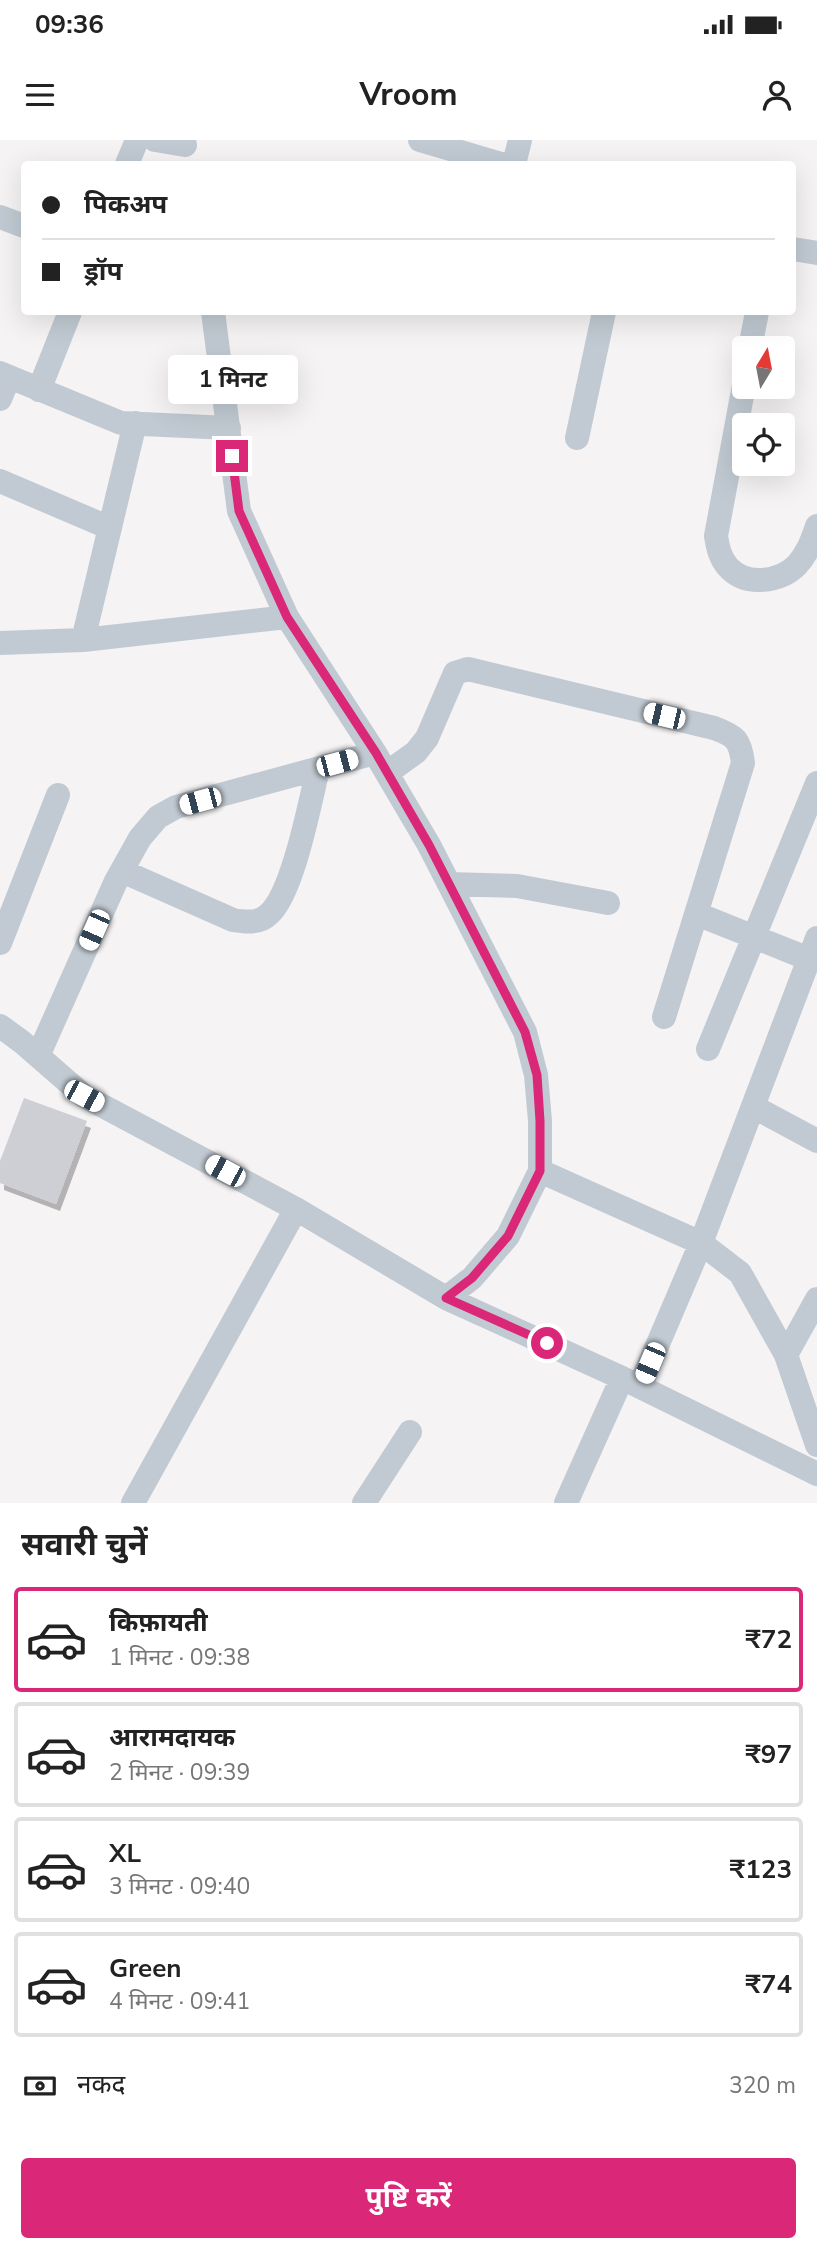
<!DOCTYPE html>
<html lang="hi">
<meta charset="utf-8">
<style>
body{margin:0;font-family:"Nunito Sans","Noto Sans Devanagari",sans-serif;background:#f2f2f2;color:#222;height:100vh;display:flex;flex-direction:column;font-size:26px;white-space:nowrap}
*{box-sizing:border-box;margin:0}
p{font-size:23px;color:#767676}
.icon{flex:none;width:38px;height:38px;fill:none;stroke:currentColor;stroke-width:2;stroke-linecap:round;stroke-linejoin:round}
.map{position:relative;height:1363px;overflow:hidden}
.sheet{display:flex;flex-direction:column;background:#fff;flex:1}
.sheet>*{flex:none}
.hud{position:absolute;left:21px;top:21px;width:775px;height:154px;border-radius:7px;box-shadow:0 7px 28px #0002;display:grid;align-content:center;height:154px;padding:0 21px;background:#fff}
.needle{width:46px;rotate:10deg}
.fabs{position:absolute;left:732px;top:196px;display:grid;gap:14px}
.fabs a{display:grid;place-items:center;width:63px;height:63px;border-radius:7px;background:#fff;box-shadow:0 7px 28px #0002;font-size:35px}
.end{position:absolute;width:32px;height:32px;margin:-16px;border:9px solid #db2777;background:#fff;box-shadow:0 0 0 4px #fff}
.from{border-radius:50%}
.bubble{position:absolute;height:49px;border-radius:7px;background:#fff;box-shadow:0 7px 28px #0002;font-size:23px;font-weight:700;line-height:49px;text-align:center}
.car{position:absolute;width:21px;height:42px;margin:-21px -10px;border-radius:9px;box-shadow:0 0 5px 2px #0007;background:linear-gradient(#fff 24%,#345 0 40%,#fff 0 76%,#345 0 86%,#fff 0)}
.hud b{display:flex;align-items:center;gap:24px;height:66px;font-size:26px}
.hud b+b{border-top:2px solid #e0e0e0}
.hud i{width:18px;height:18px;background:#222}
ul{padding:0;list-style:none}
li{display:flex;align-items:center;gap:21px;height:105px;margin:0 14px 10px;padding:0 7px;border:4px solid #e0e0e0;border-radius:7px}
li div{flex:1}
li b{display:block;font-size:26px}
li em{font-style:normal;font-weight:700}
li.on{border-color:#db2777}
li>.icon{width:63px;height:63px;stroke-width:1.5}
h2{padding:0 21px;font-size:32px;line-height:84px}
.pay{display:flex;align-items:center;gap:18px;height:77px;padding:0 21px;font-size:26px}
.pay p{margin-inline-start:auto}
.button{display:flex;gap:14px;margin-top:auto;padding:14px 21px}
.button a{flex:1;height:80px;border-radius:7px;background:#db2777;color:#fff;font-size:28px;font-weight:700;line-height:80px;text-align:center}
.status{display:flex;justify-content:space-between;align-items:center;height:49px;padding:0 35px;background:#fff;direction:ltr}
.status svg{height:19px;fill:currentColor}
header{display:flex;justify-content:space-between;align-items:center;height:91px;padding:0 21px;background:#fff;font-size:32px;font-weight:700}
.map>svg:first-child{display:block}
.building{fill:#cdcfd5;filter:url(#shadow)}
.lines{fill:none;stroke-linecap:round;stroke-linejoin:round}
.minor{stroke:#c1cad2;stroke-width:24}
.route{stroke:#db2777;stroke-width:9}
</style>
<div class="status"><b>09:36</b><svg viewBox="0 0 49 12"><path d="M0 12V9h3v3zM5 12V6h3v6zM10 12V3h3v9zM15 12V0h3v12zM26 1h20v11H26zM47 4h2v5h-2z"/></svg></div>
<header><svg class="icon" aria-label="menu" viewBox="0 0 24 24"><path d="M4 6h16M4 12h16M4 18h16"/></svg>Vroom<svg class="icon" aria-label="person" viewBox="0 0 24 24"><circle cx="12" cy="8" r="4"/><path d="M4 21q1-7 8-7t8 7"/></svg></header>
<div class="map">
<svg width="817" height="1363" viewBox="0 0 817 1363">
<defs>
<filter id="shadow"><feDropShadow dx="4" dy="7" stdDeviation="0" flood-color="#0004"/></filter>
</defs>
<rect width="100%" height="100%" fill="#f5f3f3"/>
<path class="building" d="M24 958 87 981 56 1064 0 1043V1021Z"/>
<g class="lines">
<path class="minor" d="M155 0 185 5
M420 0 501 24
M127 24 137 0
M514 24 520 0
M0 77 24 86
M793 109 817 113
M213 172 239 371 287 477 375 613 429 705 525 892 536 935 540 981V1031
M750 208 757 172
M0 233 121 283 229 288
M744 245 716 396C718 408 720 418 728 427 746 447 780 442 797 425 808 413 812 400 817 386
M39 250 70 172
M0 259 9 237
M577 298 604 172
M0 341 110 388
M83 500 135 283
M0 503 83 500 287 477
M387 633 416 612 427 598 455 533 468 529 714 588C736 596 740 600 743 623L664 877
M122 731 233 780C245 782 259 784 269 774 293 753 310 662 318 629
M449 744 517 746 608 763
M697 774 809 819
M0 803 58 655
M0 886 22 902 84 956 296 1069 446 1158 622 1238 817 1334
M708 909 817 643
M38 916 116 741 140 698 158 677 176 667 375 613
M754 967 817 1001
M446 1158 472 1138 508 1096 540 1031 701 1103 740 1133 786 1215 817 1305
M786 1215 817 1159
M640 1246 701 1103 817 798
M133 1363 296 1069
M364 1363 410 1292
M566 1363 622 1238"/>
</g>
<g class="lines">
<path class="route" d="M232 316 239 371 287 477 376 613 429 705 525 892 537 935 540 981V1031L508 1096 472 1138 446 1158 547 1203"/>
</g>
</svg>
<div class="fabs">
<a><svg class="needle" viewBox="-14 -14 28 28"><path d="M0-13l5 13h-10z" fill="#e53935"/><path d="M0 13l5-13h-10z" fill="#767676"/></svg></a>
<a><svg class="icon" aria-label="locate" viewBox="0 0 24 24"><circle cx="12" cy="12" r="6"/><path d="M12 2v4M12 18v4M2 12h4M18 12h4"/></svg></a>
</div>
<i class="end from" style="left:547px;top:1203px"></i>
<i class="end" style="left:232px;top:316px"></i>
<div class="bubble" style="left:168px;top:215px;width:130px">1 मिनट</div>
<i class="car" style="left:664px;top:576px;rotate:283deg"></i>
<i class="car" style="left:337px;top:623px;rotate:75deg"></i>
<i class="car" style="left:200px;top:661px;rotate:255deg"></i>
<i class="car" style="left:94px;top:790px;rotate:204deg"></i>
<i class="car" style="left:84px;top:956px;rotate:118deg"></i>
<i class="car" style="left:225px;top:1031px;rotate:298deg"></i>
<i class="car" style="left:650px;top:1223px;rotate:203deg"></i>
<div class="hud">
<b><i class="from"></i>पिकअप</b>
<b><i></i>ड्रॉप</b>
</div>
</div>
<section class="sheet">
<h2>सवारी चुनें</h2>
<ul>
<li class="on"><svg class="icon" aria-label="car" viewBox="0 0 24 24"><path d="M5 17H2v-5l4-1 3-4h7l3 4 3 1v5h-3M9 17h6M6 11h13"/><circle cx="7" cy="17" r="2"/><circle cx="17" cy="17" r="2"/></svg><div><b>किफ़ायती</b><p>1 मिनट · 09:38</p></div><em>₹72</em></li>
<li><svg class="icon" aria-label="car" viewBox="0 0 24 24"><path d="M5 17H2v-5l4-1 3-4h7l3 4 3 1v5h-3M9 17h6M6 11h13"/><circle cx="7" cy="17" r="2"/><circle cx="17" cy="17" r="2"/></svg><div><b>आरामदायक</b><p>2 मिनट · 09:39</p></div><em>₹97</em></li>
<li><svg class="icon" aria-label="car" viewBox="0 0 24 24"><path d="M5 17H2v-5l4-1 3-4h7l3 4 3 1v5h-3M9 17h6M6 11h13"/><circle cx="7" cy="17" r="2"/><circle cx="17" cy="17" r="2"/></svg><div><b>XL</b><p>3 मिनट · 09:40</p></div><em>₹123</em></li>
<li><svg class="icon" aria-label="car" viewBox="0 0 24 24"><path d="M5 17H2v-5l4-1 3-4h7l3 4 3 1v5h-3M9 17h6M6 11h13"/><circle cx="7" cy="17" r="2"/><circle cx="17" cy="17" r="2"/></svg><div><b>Green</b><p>4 मिनट · 09:41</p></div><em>₹74</em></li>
</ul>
<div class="pay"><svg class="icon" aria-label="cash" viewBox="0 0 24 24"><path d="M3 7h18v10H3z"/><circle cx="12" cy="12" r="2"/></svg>नकद<p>320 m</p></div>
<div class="button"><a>पुष्टि करें</a></div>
</section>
